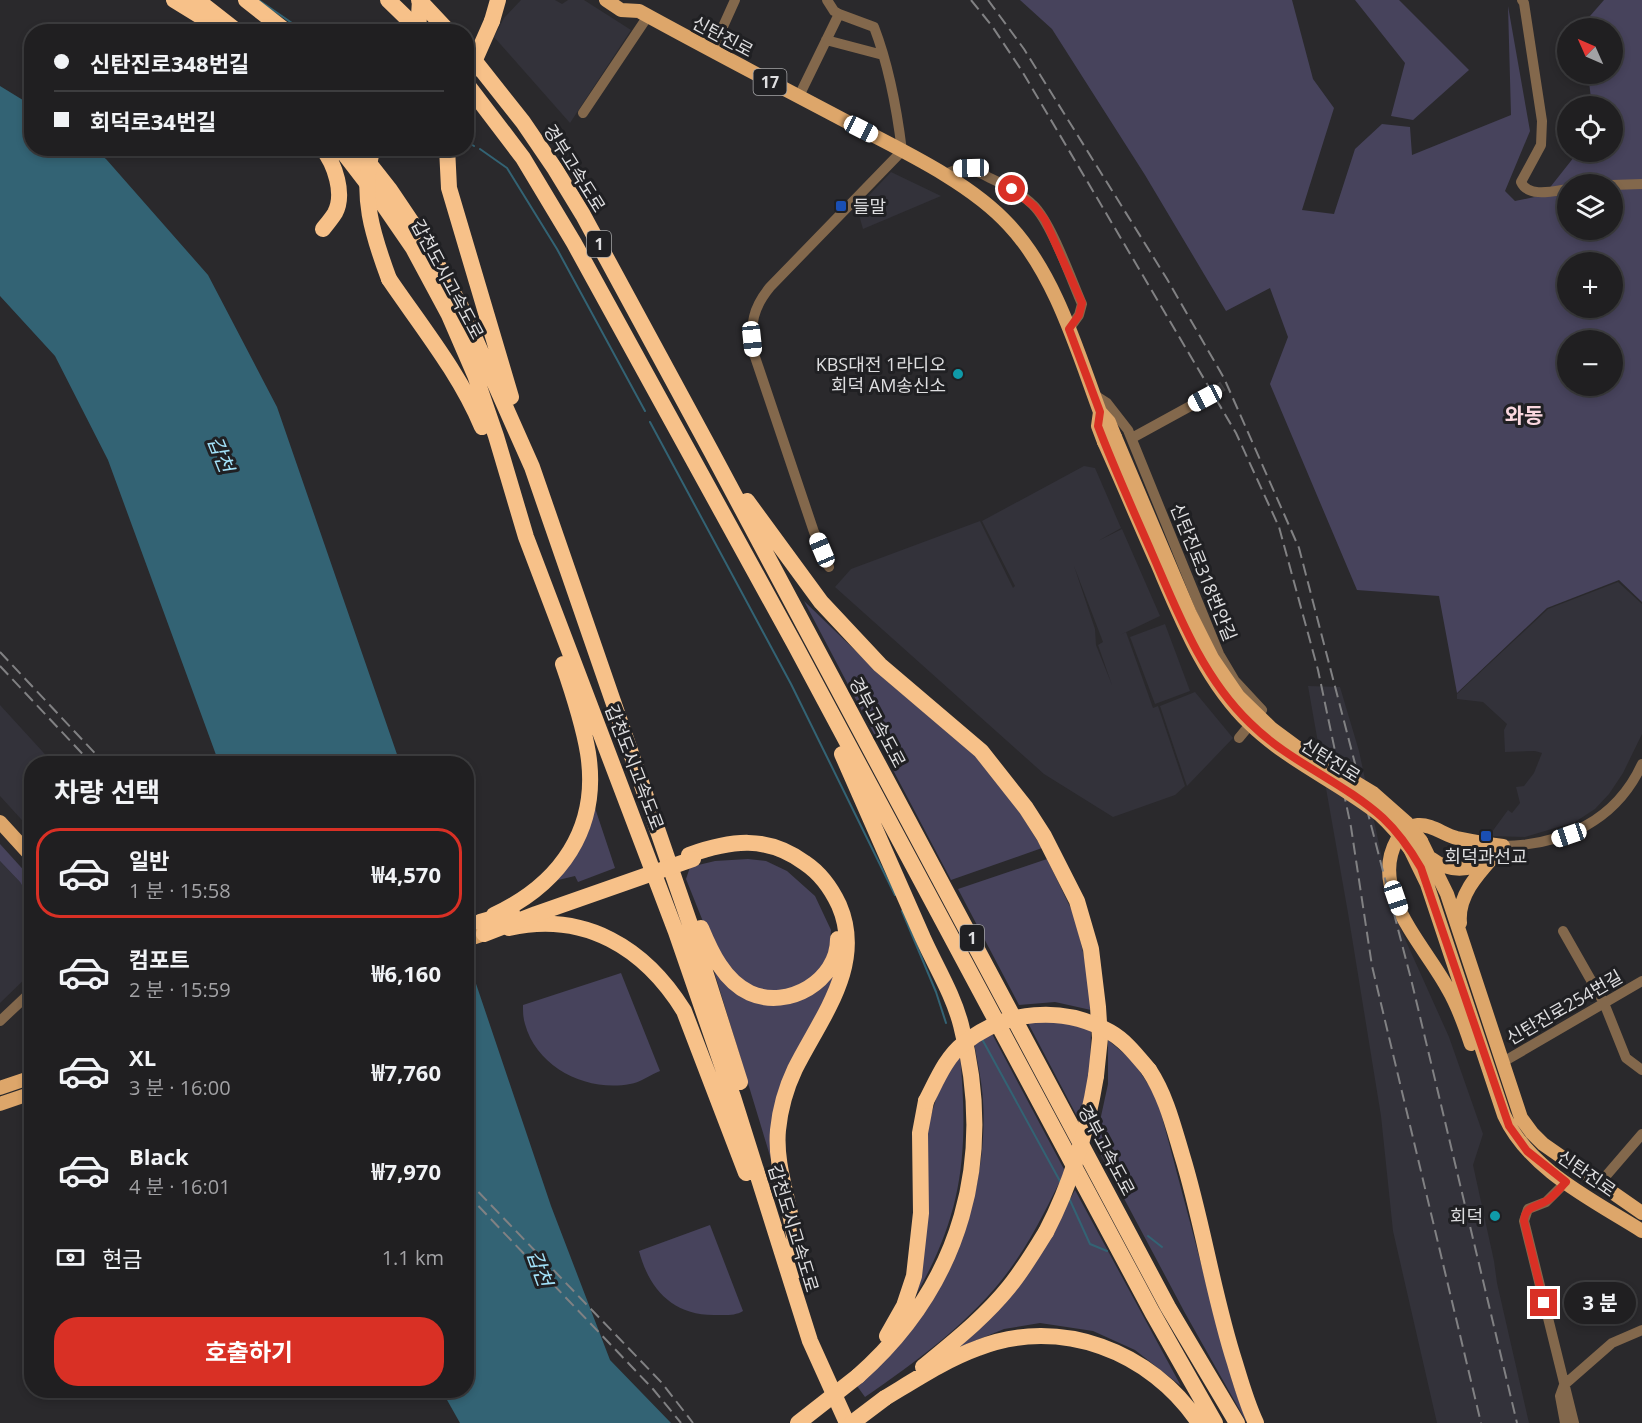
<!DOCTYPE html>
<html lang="ko">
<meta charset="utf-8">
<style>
body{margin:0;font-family:"Open Sans","Noto Sans KR",sans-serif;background:#2d2c2e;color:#f1f3f6;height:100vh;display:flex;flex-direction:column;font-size:22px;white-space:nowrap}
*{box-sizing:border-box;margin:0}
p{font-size:20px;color:#a2a2a5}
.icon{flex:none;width:33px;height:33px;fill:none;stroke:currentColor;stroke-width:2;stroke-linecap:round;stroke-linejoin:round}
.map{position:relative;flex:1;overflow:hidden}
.sheet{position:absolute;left:24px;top:756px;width:450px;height:642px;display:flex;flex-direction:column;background:#201f21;border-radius:24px;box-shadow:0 3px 9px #0003,0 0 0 2px #3d3d3f}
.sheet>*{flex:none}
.banner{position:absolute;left:24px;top:24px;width:450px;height:132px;border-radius:24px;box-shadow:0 3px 9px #0003,0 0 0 2px #3d3d3f;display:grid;align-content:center;height:132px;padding:0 30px;background:#201f21}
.needle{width:39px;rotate:315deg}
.buttons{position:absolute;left:1557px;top:18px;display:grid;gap:12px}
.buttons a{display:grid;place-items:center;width:66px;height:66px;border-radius:50%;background:#201f21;box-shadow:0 3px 9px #0003,0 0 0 2px #3d3d3f;font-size:30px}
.end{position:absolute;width:27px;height:27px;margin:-14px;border:8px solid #d93025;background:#fff;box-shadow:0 0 0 3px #fff}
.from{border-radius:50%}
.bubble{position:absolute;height:42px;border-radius:21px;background:#201f21;box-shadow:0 3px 9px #0003,0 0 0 2px #3d3d3f;font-size:20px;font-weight:700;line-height:42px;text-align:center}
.car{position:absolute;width:18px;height:36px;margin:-18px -9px;border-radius:8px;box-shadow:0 0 4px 2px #0007;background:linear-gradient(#fff 24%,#345 0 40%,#fff 0 76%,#345 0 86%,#fff 0)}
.banner b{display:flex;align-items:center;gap:21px;height:57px;font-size:22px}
.banner b+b{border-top:2px solid #3d3d3f}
.banner i{width:15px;height:15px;background:#f1f3f6}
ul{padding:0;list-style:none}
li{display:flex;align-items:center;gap:18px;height:90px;margin:0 12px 9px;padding:0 18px;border:3px solid transparent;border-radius:24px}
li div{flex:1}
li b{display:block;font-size:22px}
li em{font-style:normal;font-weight:700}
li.active{border-color:#d93025}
li>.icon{width:54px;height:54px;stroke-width:1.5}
h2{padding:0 30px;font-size:27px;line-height:72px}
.pay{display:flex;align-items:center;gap:15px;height:66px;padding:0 30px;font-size:22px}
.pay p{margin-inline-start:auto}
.action{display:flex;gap:12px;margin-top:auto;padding:12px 30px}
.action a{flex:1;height:69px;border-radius:24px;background:#d93025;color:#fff;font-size:24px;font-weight:700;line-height:69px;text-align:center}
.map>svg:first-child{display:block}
.built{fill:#33323a;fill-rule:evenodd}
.green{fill:#47435c;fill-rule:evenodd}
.water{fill:#336374}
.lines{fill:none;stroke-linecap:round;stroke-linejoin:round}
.stream{stroke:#336374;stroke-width:2}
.minor-tunnel{stroke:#454447;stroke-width:10;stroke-dasharray:10 5;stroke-linecap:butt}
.minor{stroke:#83684c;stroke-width:10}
.major{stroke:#dda66a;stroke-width:14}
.highway{stroke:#f7c189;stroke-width:16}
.rail{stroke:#818183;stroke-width:2;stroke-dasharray:12 6;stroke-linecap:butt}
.major-bridge{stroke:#dda66a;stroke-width:14}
.highway-bridge{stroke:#f7c189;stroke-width:16}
.route{stroke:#d93025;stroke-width:8}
.transit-dot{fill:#1a4fb4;stroke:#202023;stroke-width:2}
.culture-dot{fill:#0f9aa8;stroke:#202023;stroke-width:2}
.labels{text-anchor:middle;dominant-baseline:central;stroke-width:6;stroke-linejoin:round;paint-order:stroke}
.shield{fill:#202023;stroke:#a5a5a7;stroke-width:1.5}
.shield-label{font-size:16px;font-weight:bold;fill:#dedee0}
.street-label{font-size:18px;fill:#dedee0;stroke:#202023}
.poi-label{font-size:18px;fill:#dedee0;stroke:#202023;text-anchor:end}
.water-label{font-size:20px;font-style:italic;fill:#a3e2f9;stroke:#202023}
.quarter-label{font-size:21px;font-weight:bold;fill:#fad7df;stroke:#202023}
</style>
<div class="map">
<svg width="1642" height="1423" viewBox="0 0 1642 1423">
<rect width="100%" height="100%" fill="#2a292c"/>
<path class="built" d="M521 0H555L562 4 568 0H584L631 30 570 123 494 37 504 18Z
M891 172 941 196 863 229 857 208Z
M1084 466 1095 468 1121 528 1098 541 1122 529 1160 616 1120 635 1126 632 1153 708 1158 706 1185 786 1175 795 1113 817 1044 774 835 587 851 569 980 521 1013 588 1015 586 982 521ZM1074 566 1103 642 1098 645 1112 685 1096 645 1095 629Z
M1618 582 1642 604V734L1623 773 1609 794 1595 809 1575 822 1525 837 1489 836 1508 810 1512 813 1520 803 1516 787 1524 786 1534 773 1542 753 1535 751 1505 752 1504 730 1507 724 1483 702 1457 699V694L1548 609Z
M1165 624 1190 691 1155 704 1130 637Z
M1308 686 1340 687 1359 751 1385 872 1401 930 1449 1037 1483 1134 1473 1165 1494 1261 1497 1283 1529 1423H1437L1393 1231 1381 1116 1348 913Z
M1195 692 1233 738 1187 786 1160 706Z
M0 705 53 763 32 764 31 830 0 796Z
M0 861 20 882 32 900 31 973 0 1003Z"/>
<path class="green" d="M1020 0H1292L1313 79 1334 108 1302 210 1334 214 1355 149 1382 124 1410 127 1412 155 1511 115 1508 6 1530 131 1505 191 1515 201 1544 195 1578 152H1612V106H1592L1588 74H1612V28H1583V24L1604 0H1642V602L1619 580 1547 608 1457 693 1439 596 1357 590 1270 384 1288 337 1270 288 1226 311 1145 175 1052 29ZM1568 184H1612V230H1568ZM1568 262H1612V308H1568ZM1568 340H1612V386H1568Z
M1355 0H1399L1469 70 1413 120 1391 116 1405 63Z
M804 601 888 682 975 755 1005 789 1042 848 951 880Z
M594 805 615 868 578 882 575 876 554 881Z
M0 844 29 876 31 880V900L20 882 0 861Z
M748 859 766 861 787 871 815 896 831 930 829 957 815 980 792 993H763L739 982 710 939 686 879 690 867 715 861Z
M1047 859 1075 917 1088 974 1091 1010 1055 1002 1019 1005 958 889Z
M711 961 767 999 828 972 836 977 787 1071 774 1169Z
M621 973 660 1071C651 1074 640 1083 630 1084 587 1092 537 1068 525 1024 523 1018 523 1011 523 1005Z
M1049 1020 1091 1029 1090 1075 1080 1122 1027 1021Z
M990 1030 1065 1171C1050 1201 1036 1231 1017 1259 980 1315 919 1360 865 1397L857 1386C877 1365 900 1345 917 1322 962 1265 988 1173 983 1101 982 1081 977 1061 974 1042Z
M1108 1040 1133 1061 1157 1098 1233 1384 1247 1423 1185 1313 1095 1144 1108 1084Z
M960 1055C969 1154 963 1217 911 1303L929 1122 940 1086Z
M1075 1190 1181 1386 1135 1350 1093 1331 1040 1323 1004 1329 955 1349 1047 1243Z
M710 1225 743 1311C735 1316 725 1315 716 1315 673 1316 649 1289 639 1251Z"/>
<path class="water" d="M0 86 31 105 32 148 92 149 106 159 208 275 277 407 400 763H219L108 460 55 356 0 296Z
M467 957 551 1206 610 1360 671 1423H460L442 1391 466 1390Z"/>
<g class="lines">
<path class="stream" d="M260 1 305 32
M466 141 474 146
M480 149 507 168 557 249 645 411
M650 422 791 684 895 895
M902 911 936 992 946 1023
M982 1039 1061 1183
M1069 1198 1090 1244 1107 1251
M1148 1236 1162 1247"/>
<path class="minor-tunnel" d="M1205 398 1223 386"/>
<path class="minor" d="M827 0 834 11 839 14 874 27C889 66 897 110 902 151L770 287C752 309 751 323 753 351L814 532 829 567
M1522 0 1524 3 1542 121 1541 145 1521 182C1528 198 1554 191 1568 189
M826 40 883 55
M712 51 735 0
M799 96 839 14
M583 113 648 16
M944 175C964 164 971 168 990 178 1005 185 1021 193 1033 205 1051 222 1071 279 1082 304L1079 315 1069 329
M1612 185 1642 184
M1093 394 1107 403 1128 430 1219 654 1235 681 1262 710 1239 738
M1132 438 1205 398
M1503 846C1563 845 1616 821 1642 764
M1563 931 1604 1003 1626 1058 1642 1070
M0 1021 32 991
M1503 1062 1642 981
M1566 1182 1546 1202 1528 1209 1524 1221 1574 1423
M1599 1184 1642 1134
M1565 1423 1560 1396 1564 1385 1612 1343 1642 1330"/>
<path class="major" d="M606 0 621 10 639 11C710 50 781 87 853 125 903 151 971 183 1009 225 1055 274 1077 350 1100 412L1109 422 1115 437
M1100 412 1098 426 1104 442
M0 822 32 857
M1421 841 1447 894 1521 1118 1532 1133 1543 1144 1642 1213
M1410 849 1427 884 1504 1115C1529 1170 1593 1200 1642 1231
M1432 859C1449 872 1470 872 1487 859
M1460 923C1457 892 1484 868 1503 846
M466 926 480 922
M466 940 484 934
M1471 1044C1465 1026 1458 1006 1448 989 1426 947 1368 891 1397 840 1401 833 1410 826 1418 825 1432 824 1444 835 1457 838 1472 841 1488 844 1503 846
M0 1088 32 1077
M0 1104 32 1093"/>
<path class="highway" d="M174 0 200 16 219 32
M197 0 238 32
M246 0 287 32
M388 0 421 32
M419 0 449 32
M492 21 498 0
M466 50 523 122 555 169 583 215 711 451 1168 1307 1237 1423
M466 83 523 158 574 243 795 645 1152 1312 1215 1423
M322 148C335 164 345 194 335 213 332 218 327 224 323 229
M340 148 380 200 413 248 449 315 475 375 496 436 526 537 676 932 733 1097 810 1341 847 1423
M357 148 390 190 425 242 461 307 532 467 690 924 740 1082
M447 148 449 188 511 397
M389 279C421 326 460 374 482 427
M747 501 821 602 880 665 981 751 1026 808 1044 836 1077 901 1091 949 1098 1007 1100 1038 1096 1076
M842 754C869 816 896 877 923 938 936 967 953 994 961 1025 996 1159 962 1284 858 1376
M689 855C731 840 767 835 805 863 820 873 831 888 839 905 865 965 821 1017 795 1069 786 1088 780 1110 778 1130 775 1162 787 1194 792 1224 795 1239 796 1255 798 1270
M494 915C560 884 600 829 588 753 583 723 573 693 563 664
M509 928C585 911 645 948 684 1011L746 1173
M701 928C711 952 724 981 750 993 788 1010 838 981 838 939
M1149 1070C1166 1096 1173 1125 1182 1155 1203 1223 1213 1295 1235 1363 1241 1383 1247 1404 1256 1423
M887 1336 904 1306 914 1276 921 1213 920 1133 926 1101
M923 1367C953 1342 984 1318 1009 1287 1023 1270 1034 1251 1046 1232
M885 1398C915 1380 945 1360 978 1348 1060 1316 1151 1351 1199 1423"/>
<path class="rail" d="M971 0 992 26 1022 71 1236 433 1279 527 1318 670 1351 827 1372 966 1481 1423
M988 0 1024 49 1167 279 1224 378 1299 548 1411 979 1517 1423
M0 652 105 764
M0 666 92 764
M466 1179 662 1383 693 1423
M466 1193 653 1389 681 1423"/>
<path class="major-bridge" d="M1115 437 1190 614 1212 658 1238 696 1272 729 1295 746 1373 793 1407 823 1421 841
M1104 442C1122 482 1139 523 1157 563 1181 619 1205 681 1250 724 1288 761 1338 782 1380 815 1391 825 1401 837 1410 849"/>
<path class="highway-bridge" d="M418 32 420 0
M466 80 492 21
M373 148C359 194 373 236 389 279
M480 922 512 913
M484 934 536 914 693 859
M926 1101C936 1082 946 1057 963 1044 1005 1010 1063 1005 1110 1032 1126 1041 1137 1056 1149 1070
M1046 1232C1072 1182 1087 1131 1096 1076
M798 1423 858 1376
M852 1423 885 1398"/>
</g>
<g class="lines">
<path class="route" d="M1012 189 1034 206 1045 220 1082 303 1079 315 1069 329 1100 412 1098 426C1114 468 1133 510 1151 551 1177 611 1202 677 1250 723 1289 762 1342 781 1383 818 1398 832 1410 849 1421 868L1509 1126 1527 1151 1566 1182C1560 1188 1555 1195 1548 1200 1538 1207 1525 1205 1524 1221L1544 1303"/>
</g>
<g class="transit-dot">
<rect x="835" y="200" width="12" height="12" rx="3"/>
<rect x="1480" y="830" width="12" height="12" rx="3"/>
</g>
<g class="culture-dot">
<circle cx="958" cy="374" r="6"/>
<circle cx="1495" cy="1216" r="6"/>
</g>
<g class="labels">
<g class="shield">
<rect x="753.5" y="69" width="33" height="26" rx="4.5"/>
<rect x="587" y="231" width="24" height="26" rx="4.5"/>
<rect x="960" y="925" width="24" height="26" rx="4.5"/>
</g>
<g class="shield-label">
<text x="770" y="82">17</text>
<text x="599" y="244">1</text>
<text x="972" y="938">1</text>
</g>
<g class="street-label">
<text transform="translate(723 36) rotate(28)">신탄진로</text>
<text transform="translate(575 168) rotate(58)">경부고속도로</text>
<text transform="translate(448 279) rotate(62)">갑천도시고속도로</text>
<text transform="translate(1204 572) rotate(68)">신탄진로318번안길</text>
<text transform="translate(878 722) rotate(62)">경부고속도로</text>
<text transform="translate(1331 760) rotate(32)">신탄진로</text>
<text transform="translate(635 767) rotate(69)">갑천도시고속도로</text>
<text transform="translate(1564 1007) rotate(-30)">신탄진로254번길</text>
<text transform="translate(1107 1150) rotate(62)">경부고속도로</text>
<text transform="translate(1587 1173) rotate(35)">신탄진로</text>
<text transform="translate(794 1228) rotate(73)">갑천도시고속도로</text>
</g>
<g class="poi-label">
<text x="853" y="206" text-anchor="start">들말</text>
<text x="946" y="364">KBS대전 1라디오<tspan x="946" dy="21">회덕 AM송신소</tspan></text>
<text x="1486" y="856" text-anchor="middle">회덕과선교</text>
<text x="1483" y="1216">회덕</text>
</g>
<g class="water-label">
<text transform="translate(221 454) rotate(68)">갑천</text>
<text transform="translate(540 1268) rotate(70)">갑천</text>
</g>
<g class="quarter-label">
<text x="1524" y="415">와동</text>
</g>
</g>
</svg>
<div class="buttons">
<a><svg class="needle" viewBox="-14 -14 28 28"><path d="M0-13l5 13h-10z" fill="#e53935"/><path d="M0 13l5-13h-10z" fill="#a2a2a5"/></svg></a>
<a><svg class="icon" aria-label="locate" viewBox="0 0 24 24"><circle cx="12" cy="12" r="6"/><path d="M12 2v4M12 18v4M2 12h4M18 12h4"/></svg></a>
<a><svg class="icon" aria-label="layers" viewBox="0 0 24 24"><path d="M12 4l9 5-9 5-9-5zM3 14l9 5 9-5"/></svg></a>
<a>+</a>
<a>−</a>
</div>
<i class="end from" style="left:1012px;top:189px"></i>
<i class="end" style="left:1544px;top:1303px"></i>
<div class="bubble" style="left:1564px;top:1282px;width:72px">3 분</div>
<i class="car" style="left:861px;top:129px;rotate:117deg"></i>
<i class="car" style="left:971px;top:168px;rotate:269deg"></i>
<i class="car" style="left:752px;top:339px;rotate:174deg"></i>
<i class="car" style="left:1205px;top:398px;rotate:242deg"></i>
<i class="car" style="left:822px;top:550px;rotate:337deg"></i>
<i class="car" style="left:1569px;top:835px;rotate:251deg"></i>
<i class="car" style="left:1396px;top:898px;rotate:161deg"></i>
<div class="banner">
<b><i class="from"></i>신탄진로348번길</b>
<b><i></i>회덕로34번길</b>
</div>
<section class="sheet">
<h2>차량 선택</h2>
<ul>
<li class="active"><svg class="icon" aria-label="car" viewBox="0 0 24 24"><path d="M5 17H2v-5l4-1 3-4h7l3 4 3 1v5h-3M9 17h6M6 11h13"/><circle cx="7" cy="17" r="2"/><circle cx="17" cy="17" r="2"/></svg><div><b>일반</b><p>1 분 · 15:58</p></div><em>₩4,570</em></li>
<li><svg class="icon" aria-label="car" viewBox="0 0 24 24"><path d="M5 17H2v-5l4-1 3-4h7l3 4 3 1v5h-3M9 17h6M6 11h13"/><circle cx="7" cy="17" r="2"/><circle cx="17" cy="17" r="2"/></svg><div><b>컴포트</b><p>2 분 · 15:59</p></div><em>₩6,160</em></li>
<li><svg class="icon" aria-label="car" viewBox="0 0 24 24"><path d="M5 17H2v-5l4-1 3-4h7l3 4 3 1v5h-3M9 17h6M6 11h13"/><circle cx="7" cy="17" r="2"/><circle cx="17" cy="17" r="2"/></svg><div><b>XL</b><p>3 분 · 16:00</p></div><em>₩7,760</em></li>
<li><svg class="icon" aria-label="car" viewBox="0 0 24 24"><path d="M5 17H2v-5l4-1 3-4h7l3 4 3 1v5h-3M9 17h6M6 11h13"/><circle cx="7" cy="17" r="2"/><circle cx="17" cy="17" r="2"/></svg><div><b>Black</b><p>4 분 · 16:01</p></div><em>₩7,970</em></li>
</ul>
<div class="pay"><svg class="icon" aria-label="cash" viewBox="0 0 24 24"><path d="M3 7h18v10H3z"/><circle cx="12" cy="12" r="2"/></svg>현금<p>1.1 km</p></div>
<div class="action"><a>호출하기</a></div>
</section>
</div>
